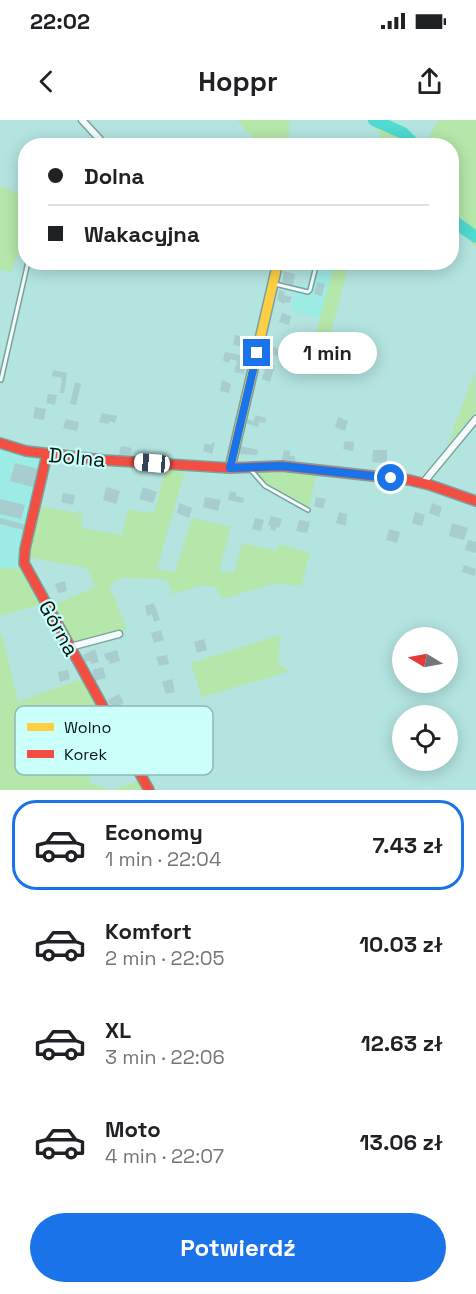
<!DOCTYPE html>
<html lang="pl">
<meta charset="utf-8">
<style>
body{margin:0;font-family:"Space Grotesk",sans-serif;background:#f2f2f2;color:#202124;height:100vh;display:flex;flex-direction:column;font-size:22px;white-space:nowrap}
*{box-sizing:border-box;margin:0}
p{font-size:20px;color:#757577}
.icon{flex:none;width:33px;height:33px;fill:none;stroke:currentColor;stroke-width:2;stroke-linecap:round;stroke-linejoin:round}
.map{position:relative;height:670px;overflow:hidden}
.sheet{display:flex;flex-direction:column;background:#fff;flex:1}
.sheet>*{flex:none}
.hud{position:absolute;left:18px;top:18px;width:441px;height:132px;border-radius:24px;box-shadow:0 3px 15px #0003;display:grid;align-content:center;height:132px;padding:0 30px;background:#fff}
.needle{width:39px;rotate:280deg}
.tools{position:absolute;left:392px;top:507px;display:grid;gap:12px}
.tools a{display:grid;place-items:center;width:66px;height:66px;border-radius:50%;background:#fff;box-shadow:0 3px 15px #0003;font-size:30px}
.end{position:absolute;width:27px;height:27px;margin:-14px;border:8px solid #1a73e8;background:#fff;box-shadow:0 0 0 3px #fff}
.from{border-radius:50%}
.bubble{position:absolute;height:42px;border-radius:21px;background:#fff;box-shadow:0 3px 15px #0003;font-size:20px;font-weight:700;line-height:42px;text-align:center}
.car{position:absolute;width:18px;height:36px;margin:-18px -9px;border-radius:8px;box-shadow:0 0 4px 2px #0007;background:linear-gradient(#fff 24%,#345 0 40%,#fff 0 76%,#345 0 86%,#fff 0)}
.hud b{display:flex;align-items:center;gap:21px;height:57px;font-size:22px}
.hud b+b{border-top:2px solid #e0e0e0}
.hud i{width:15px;height:15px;background:#202124}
ul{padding:10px 0 0;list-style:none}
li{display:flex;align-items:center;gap:18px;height:90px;margin:0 12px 9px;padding:0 18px;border:3px solid transparent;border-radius:24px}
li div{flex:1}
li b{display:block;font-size:22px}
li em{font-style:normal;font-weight:700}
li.selected{border-color:#1a73e8}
li>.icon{width:54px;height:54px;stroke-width:1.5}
.cta{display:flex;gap:12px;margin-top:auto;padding:12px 30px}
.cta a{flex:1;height:69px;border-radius:36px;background:#1a73e8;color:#fff;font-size:24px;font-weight:700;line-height:69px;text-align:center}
.status{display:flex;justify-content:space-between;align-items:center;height:42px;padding:0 30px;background:#fff;direction:ltr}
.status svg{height:16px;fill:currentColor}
header{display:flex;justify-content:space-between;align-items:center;height:78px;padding:0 30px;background:#fff;font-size:27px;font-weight:700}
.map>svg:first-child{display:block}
.built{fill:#9cebe4}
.green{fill:#b5e6aa}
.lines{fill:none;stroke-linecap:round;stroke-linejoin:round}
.river{stroke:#4fdad2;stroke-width:12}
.building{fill:#a7cdce}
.lane-casing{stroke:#79a29f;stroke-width:6}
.street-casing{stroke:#79a29f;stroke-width:9}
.slow-casing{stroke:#79a29f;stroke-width:12}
.jam-casing{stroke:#79a29f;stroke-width:12}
.lane{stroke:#f4fbfa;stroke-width:3}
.street{stroke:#f4fbfa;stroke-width:6}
.slow{stroke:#ffcf43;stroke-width:9}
.jam{stroke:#f24e42;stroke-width:9}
.route{stroke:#1a73e8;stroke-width:8}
.labels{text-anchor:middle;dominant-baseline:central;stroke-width:4.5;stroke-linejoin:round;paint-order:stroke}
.street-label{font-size:21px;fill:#001514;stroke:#cbfffa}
.key{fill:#cbfffa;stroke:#8eb9b5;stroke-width:1.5}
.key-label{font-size:16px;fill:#001514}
</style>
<div class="status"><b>22:02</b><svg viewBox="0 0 49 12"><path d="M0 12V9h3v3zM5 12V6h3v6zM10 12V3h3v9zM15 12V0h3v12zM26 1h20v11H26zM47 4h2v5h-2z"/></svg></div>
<header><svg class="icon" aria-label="back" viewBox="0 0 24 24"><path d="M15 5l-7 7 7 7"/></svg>Hoppr<svg class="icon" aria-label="share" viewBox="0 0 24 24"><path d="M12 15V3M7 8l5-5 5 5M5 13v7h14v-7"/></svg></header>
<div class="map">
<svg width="476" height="670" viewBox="0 0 476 670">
<rect width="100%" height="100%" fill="#b3e4e0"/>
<path class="built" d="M313 143H335L320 198 291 191 297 165 306 168Z
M0 327 14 332 44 338 23 449 0 448Z"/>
<path class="green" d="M237 0H289V25H278L275 17 256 21Z
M366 0H389L416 20H427L438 0H476V128L466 117 452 111V26L385 25 378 10Z
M0 66 25 76V115L11 153 0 149Z
M335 143H349L322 247 308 242Z
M475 252 476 292 447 325Z
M166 347 185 350 157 449 175 452 192 398 231 407 219 450 234 453 242 423 277 431 279 424 310 433 301 466 275 463 222 479 216 467 202 465 173 474 166 459 122 458 109 465 127 509 119 514 73 527 51 486 95 467 87 448 27 437 38 386 83 394 81 408 122 415 128 390 154 393Z
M288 350 317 354 308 390 273 372 251 351Z
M0 448 23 449 43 484 0 496Z
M0 512 3 517 18 582 84 558 108 603 75 610 90 663 111 670 142 660 147 670H0Z
M281 515 279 527V545L290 551 202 577 191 543Z"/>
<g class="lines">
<path class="river" d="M374 0 403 13 416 26
M452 100 476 117"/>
</g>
<path class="building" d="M284 151 295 154 293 165 282 162Z
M317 162 325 164 322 176 314 174Z
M279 170 285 172 284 175 292 177 290 183 285 182 284 184 277 180Z
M282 193 291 196 289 205 279 202Z
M235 215 245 217 244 227 233 225Z
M273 227 284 230 282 238 270 234Z
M225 232 244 236 242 246 246 247 244 254 234 252 237 241 230 239 229 243 223 241Z
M267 243 275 246 270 262 262 259Z
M53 250 67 253 64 273H60L62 258 52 256Z
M222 260 231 264 229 273 220 271Z
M75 262 81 264 76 285 70 284Z
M48 274 57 275 55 285 46 283Z
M35 287 46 289 44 300 33 298Z
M102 293 117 296 115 303 109 301V304L99 302Z
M255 295 266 298 265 303 259 302 258 307 245 303 247 299 254 301Z
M338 297 348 301 345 311 335 307Z
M66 299 79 302 77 311 63 308Z
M345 321 354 322 353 331 343 329Z
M212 322 215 323 212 334 203 331 205 323 211 325Z
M121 326 132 328 130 337 119 335Z
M240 326 258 330 257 335 239 334Z
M284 330 290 331V336H295V341L285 340V344L281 343Z
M373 330H387V343L372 342Z
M15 343 38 349 33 367 10 361Z
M106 367 120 371 116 384 103 380Z
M143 367 157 372 153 383 139 379Z
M230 371 237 373 236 376 244 378 243 383 228 380Z
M63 373 75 375 73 385 61 382Z
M205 377 221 380 218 391 203 387Z
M316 377 326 379 323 389 314 386Z
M0 379 25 385 21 399 0 394Z
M179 383 192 388 189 398 177 393Z
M432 383 442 387 439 397 429 393Z
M339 392 347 394 346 406 336 403Z
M415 392 425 395 422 406 412 403Z
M271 396 282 399 279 408 276 407 275 411 270 409 271 406 268 405Z
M0 398 26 405 24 410 0 404Z
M255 398 264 400 261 411 252 409Z
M299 400 310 402 307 413 296 411Z
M452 403 468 408 464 420 449 416Z
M389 409 400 412 397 423 386 420Z
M468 420 476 422V433L465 430Z
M464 445 476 449 475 456 462 452Z
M65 461 67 471 58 473 55 464Z
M154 483 160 500 154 502 152 494 147 496 145 486Z
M161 510 164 520 154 523 151 513Z
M204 519 207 530 197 533 194 522Z
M95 529 99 542 91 544 90 541 85 542 83 535Z
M117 530 120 541 110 544 109 540 107 541 104 534Z
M167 535 169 544 159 546 156 537Z
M103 547 106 558 95 561 92 550Z
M68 550 70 559 60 562 58 552Z
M172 559 175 572 166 574 162 562Z
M119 574 124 583 121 584 124 589 116 594 108 580Z"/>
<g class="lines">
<defs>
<path id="lane" d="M25 116H26
M275 164 308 172 310 170 317 142
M1 260 28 142
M250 349 265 366 308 390"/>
<path id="street" d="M82 0 106 26
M423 363 476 299
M70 527 119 514"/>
<path id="slow" d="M230 348 278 142"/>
<path id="jam" d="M0 323 26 331 103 340 230 348 282 346 409 360 430 365 476 381
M47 334 25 429 24 443 149 670"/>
</defs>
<use href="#lane" class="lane-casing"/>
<use href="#street" class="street-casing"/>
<use href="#slow" class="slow-casing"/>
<use href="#jam" class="jam-casing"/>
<use href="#lane" class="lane"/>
<use href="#street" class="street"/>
<use href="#slow" class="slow"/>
<use href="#jam" class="jam"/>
</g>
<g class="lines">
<path class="route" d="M257 233 230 348 282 346 391 358"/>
</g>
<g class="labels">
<g class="street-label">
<text transform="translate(77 337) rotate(5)">Dolna</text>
<text transform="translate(59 508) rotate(61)">Górna</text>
</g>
</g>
<rect x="15" y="586" width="198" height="69" rx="9" class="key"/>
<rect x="27" y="603" width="27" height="8" fill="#ffcf43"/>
<rect x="27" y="630" width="27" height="8" fill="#f24e42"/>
<g class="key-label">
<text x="64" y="613">Wolno</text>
<text x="64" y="640">Korek</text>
</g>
</svg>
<div class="tools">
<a><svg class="needle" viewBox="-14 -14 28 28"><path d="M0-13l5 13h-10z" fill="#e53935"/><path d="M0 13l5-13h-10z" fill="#757577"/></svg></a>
<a><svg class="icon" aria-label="locate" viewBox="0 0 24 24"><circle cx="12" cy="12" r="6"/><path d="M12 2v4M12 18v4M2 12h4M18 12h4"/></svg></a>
</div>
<i class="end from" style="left:391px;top:358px"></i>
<i class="end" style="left:257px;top:233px"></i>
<div class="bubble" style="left:278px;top:212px;width:99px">1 min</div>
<i class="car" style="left:152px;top:343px;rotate:275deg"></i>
<div class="hud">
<b><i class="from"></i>Dolna</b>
<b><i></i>Wakacyjna</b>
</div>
</div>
<section class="sheet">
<ul>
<li class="selected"><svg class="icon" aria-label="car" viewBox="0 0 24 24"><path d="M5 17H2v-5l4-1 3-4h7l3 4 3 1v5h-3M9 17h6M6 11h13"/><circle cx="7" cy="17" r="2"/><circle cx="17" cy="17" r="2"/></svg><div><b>Economy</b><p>1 min · 22:04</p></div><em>7.43 zł</em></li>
<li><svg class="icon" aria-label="car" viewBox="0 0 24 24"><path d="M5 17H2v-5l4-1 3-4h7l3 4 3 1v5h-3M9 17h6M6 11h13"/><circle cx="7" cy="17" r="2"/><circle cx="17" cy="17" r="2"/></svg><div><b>Komfort</b><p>2 min · 22:05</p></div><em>10.03 zł</em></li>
<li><svg class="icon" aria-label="car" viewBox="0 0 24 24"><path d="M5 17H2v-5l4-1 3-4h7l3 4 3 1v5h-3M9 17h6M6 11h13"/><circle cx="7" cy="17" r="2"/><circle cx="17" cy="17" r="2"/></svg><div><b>XL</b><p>3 min · 22:06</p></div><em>12.63 zł</em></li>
<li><svg class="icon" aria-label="car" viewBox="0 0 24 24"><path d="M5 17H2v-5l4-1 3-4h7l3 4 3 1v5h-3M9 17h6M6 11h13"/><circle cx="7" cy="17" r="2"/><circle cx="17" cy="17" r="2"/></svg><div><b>Moto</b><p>4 min · 22:07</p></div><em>13.06 zł</em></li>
</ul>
<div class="cta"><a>Potwierdź</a></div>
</section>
